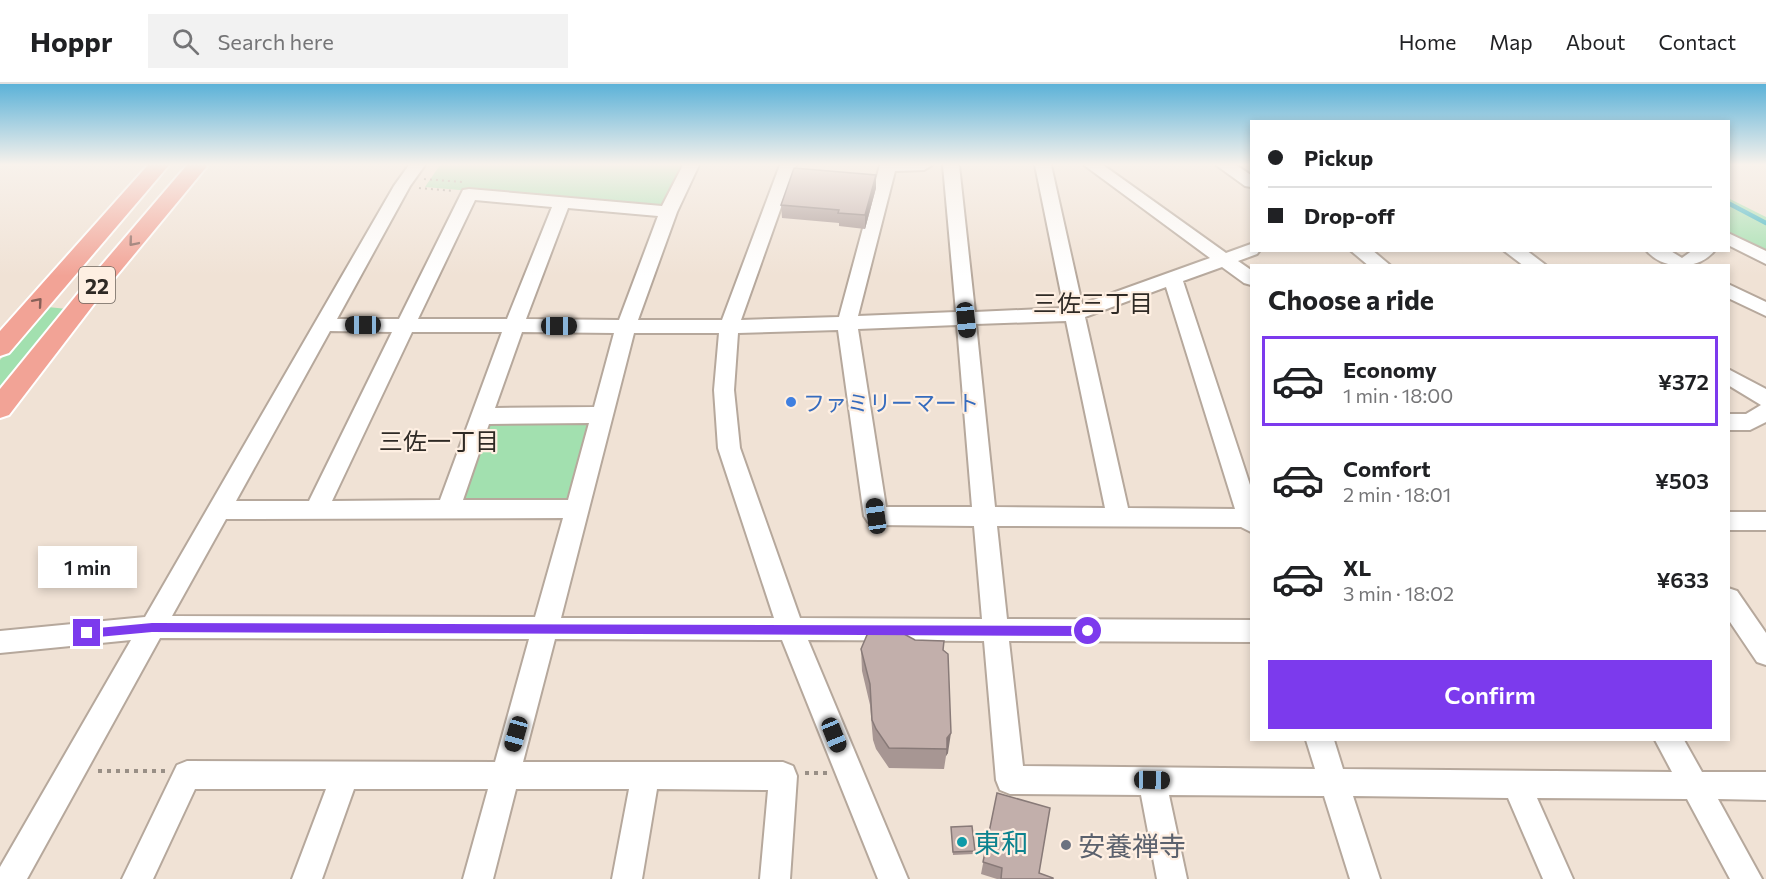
<!DOCTYPE html>
<meta charset="utf-8">
<style>
body{margin:0;font-family:Commissioner,"Noto Sans JP",sans-serif;background:#f2f2f2;color:#202124;height:100vh;display:flex;flex-direction:column;font-size:22px;white-space:nowrap}
*{box-sizing:border-box;margin:0}
p{font-size:20px;color:#757577}
.icon{flex:none;width:33px;height:33px;fill:none;stroke:currentColor;stroke-width:2;stroke-linecap:round;stroke-linejoin:round}
.map{position:relative;flex:1;overflow:hidden}
.drawer{position:absolute;left:1250px;top:180px;width:480px;height:477px;display:flex;flex-direction:column;background:#fff;border-radius:0px;box-shadow:0 3px 9px #0003}
.drawer>*{flex:none}
.top-card{position:absolute;left:1250px;top:36px;width:480px;height:132px;border-radius:0px;box-shadow:0 3px 9px #0003;display:grid;align-content:center;height:132px;padding:0 18px;background:#fff}
.end{position:absolute;width:27px;height:27px;margin:-14px;border:8px solid #7c3aed;background:#fff;box-shadow:0 0 0 3px #fff}
.from{border-radius:50%}
.bubble{position:absolute;height:42px;border-radius:0px;background:#fff;box-shadow:0 3px 9px #0003;font-size:20px;font-weight:600;line-height:42px;text-align:center}
.car{position:absolute;width:18px;height:36px;margin:-18px -9px;border-radius:8px;box-shadow:0 0 4px 2px #0007;background:linear-gradient(#222 24%,#8ab4d8 0 40%,#222 0 76%,#8ab4d8 0 86%,#222 0)}
.top-card b{display:flex;align-items:center;gap:21px;height:57px;font-size:22px}
.top-card b+b{border-top:2px solid #e0e0e0}
.top-card i{width:15px;height:15px;background:#202124}
ul{padding:0;list-style:none}
li{display:flex;align-items:center;gap:18px;height:90px;margin:0 12px 9px;padding:0 6px;border:3px solid transparent;border-radius:0px}
li div{flex:1}
li b{display:block;font-size:22px}
li em{font-style:normal;font-weight:600}
li.on{border-color:#7c3aed}
li>.icon{width:54px;height:54px;stroke-width:1.5}
h2{padding:0 18px;font-size:27px;line-height:72px}
.cta{display:flex;gap:12px;margin-top:auto;padding:12px 18px}
.cta a{flex:1;height:69px;border-radius:0px;background:#7c3aed;color:#fff;font-size:24px;font-weight:600;line-height:69px;text-align:center}
header{display:flex;align-items:center;gap:36px;box-sizing:border-box;height:84px;padding:0 30px;background:#fff;border-bottom:2px solid #e0e0e0}
header strong{font-size:28px}
nav{display:flex;gap:33px;margin-inline-start:auto;font-size:21px}
.search{width:420px;height:54px;background:#f2f2f2;display:flex;align-items:center;gap:15px;box-sizing:border-box;padding:0 21px;border-radius:0px;color:#757577;font-size:22px}
.map>svg:first-child{display:block}
.green{fill:#a2e0af}
.lines{fill:none;stroke-linecap:round;stroke-linejoin:round}
.stream{stroke:#2aafc0;stroke-width:4.5}
.minor-casing{stroke:#b6a89c;stroke-width:4}
.major-casing{stroke:#fff;stroke-width:4}
.path-far1{stroke:#998f86;stroke-width:2;stroke-dasharray:2 4;stroke-linecap:butt}
.path{stroke:#998f86;stroke-width:4;stroke-dasharray:4 5;stroke-linecap:butt}
.minor{fill:#fff;fill-rule:evenodd}
.major{fill:#f2a396;fill-rule:evenodd}
.wall{fill:#a79693}
.shaded-wall{fill:#887a78}
.building{fill:#c2afab;stroke:#887a78;stroke-width:1.5}
.oneway{stroke:#876058}
.route{fill:#7c3aed}
.shop-dot{fill:#3f7fe0;stroke:#feefe2;stroke-width:2}
.culture-dot{fill:#0f9aa8;stroke:#feefe2;stroke-width:2}
.worship-dot{fill:#6b7280;stroke:#feefe2;stroke-width:2}
.labels{text-anchor:middle;dominant-baseline:central;stroke-width:4.5;stroke-linejoin:round;paint-order:stroke}
.shield{fill:#feefe2;stroke:#6d655e;stroke-width:1.5}
.shield-label{font-size:21px;font-weight:bold;fill:#2f2a25}
.shop-label{font-size:22px;fill:#366cbe;stroke:#feefe2;text-anchor:start}
.neighbourhood-label{font-size:24px;fill:#2f2a25;stroke:#feefe2}
.near-culture-label{font-size:27px;fill:#0d838f;stroke:#feefe2;text-anchor:start}
.near-worship-label{font-size:27px;fill:#5b616d;stroke:#feefe2;text-anchor:start}
</style>
<header>
<strong>Hoppr</strong>
<div class="search"><svg class="icon" aria-label="search" viewBox="0 0 24 24"><circle cx="10" cy="10" r="6"/><path d="M15 15l6 6"/></svg>Search here</div>
<nav><a>Home</a><a>Map</a><a>About</a><a>Contact</a></nav>
</header>
<div class="map">
<svg width="1766" height="795" viewBox="0 0 1766 795">
<rect width="100%" height="100%" fill="#f0e2d5"/>
<path class="green" d="M440 81H685L665 122 660 124 425 103Z
M1728 114 1766 133V171L1728 153Z
M48 223 67 225 0 309V276L41 227Z
M587 336 592 340 572 416 460 420 484 339Z"/>
<g class="lines">
<path class="stream" d="M1728 119 1766 139"/>
<defs>
<path id="minor" d="M409 81H425L410 102 337 235H399L463 106 469 105 662 122 683 81H699L677 128 638 236H722L780 81H796L741 236 839 233 880 81H932L924 86 895 87 858 232 956 228 943 81H959L975 228 1064 224 1035 81H1051L1082 220 1210 174 1084 81H1103L1226 169 1251 160V166H1260L1257 170 1238 177 1251 186V201L1244 199 1222 183 1183 197 1251 404V448L1241 443 997 442 1007 535 1251 536V558L1009 557 1023 682 1315 685 1306 656H1334L1343 685 1672 688 1655 656H1684L1702 688H1766V716L1718 715 1762 795H1730L1687 715 1537 714 1573 795H1543L1508 714 1353 712 1380 795H1350L1324 712 1169 711 1187 795H1157L1141 711 1010 710 1000 706 996 696 984 557 808 556 908 795H878L782 556 555 555 523 678H783L793 682 797 692 790 795H760L768 706 657 705 642 795H612L629 705H516L493 795H463L488 705H354L322 795H292L326 705H195L153 795H122L177 681 187 677 495 678 529 555 160 554 27 795H0V783L131 556 0 569V547L145 533 394 102ZM475 116 552 123 507 235H418ZM568 124 658 132 619 236 526 235ZM1166 203 1235 425 1128 424 1085 233ZM1066 237 1105 424 995 423 976 240ZM957 241 972 423H886L858 245ZM838 246 864 432 868 438 876 441 974 442 982 535 800 534 740 364 734 306 738 249ZM330 247 392 248 309 417H236ZM412 248H502L440 416 332 417ZM522 248 614 249 594 323 495 324ZM634 249H719L714 306 718 364 774 534H561ZM589 339 568 416H463L489 340ZM563 434 535 533 172 532 226 435Z
M1216 81H1236L1251 91V103L1245 102Z
M1728 149 1766 167V180L1728 161Z
M1350 166H1372L1391 182H1369Z
M1503 166H1526L1547 182H1524Z
M1646 166H1669L1682 174 1693 166H1715C1699 187 1663 187 1646 166Z
M1728 200 1766 218V232L1728 214Z
M1728 285 1766 305V338L1750 346H1728V330H1746L1761 321 1728 301Z
M1728 428H1766V446H1728Z
M1728 504 1737 507 1766 549V581L1757 578 1728 535Z"/>
<path id="major" d="M148 81H169L9 269 0 272V247Z
M187 81H208L104 207 9 331 0 334V305L88 197Z"/>
</defs>
<use href="#minor" class="minor-casing"/>
<use href="#major" class="major-casing"/>
<path class="path-far1" d="M424 95 462 98
M419 104 454 107"/>
<path class="path" d="M98 687H165
M805 689H827"/>
<use href="#minor" class="minor"/>
<use href="#major" class="major"/>
</g>
<path class="wall" d="M876 91V104L865 145 839 142V139L782 134 781 121Z
M915 556 944 557 943 567 948 669 946 672 944 685 889 684 876 665 873 656 870 621 862 587 861 565Z
M994 723 1039 789 1053 795H997L981 790Z
M951 743 975 767 974 770 953 771Z"/>
<path class="shaded-wall" d="M876 91V104L865 145V131Z
M951 649 948 669 946 672 947 654Z"/>
<path class="building" d="M794 84 876 91 865 131 838 129 839 126 781 121Z
M875 544H893L915 556 944 557 943 566 948 570 951 649 947 654V665L889 664 876 645 872 636 870 600 861 565 867 551Z
M997 709 1050 724 1039 789 1053 794V795H1001L1002 784 983 778Z
M972 742 975 767 953 768 951 743Z"/>
<defs><path id="oneway-chevron" d="M-2-3.5L2.5 0L-2 3.5" fill="none" stroke-width="1.6" stroke-linecap="round" stroke-linejoin="round" transform="scale(1.5)"/></defs>
<g class="oneway">
<use href="#oneway-chevron" transform="translate(133 158) rotate(130)"/>
<use href="#oneway-chevron" transform="translate(38 218) rotate(-49)"/>
</g>
<linearGradient id="sky" x2="0" y2="1"><stop stop-color="#5cb2d8"/><stop offset="0.42" stop-color="#f8f2ec"/><stop offset="1" stop-color="#f8f2ec" stop-opacity="0"/></linearGradient>
<rect width="1766" height="192" fill="url(#sky)"/>
<path class="route" d="M152 539 1088 542 1094 547 1088 552 152 548 87 554 81 549 87 545Z"/>
<circle class="shop-dot" cx="791" cy="318" r="6"/>
<circle class="culture-dot" cx="962" cy="758" r="6"/>
<circle class="worship-dot" cx="1066" cy="761" r="6"/>
<g class="labels">
<rect class="shield" x="79" y="183" width="36" height="36" rx="4.5"/>
<g class="shield-label">
<text x="97" y="201">22</text>
</g>
<g class="shop-label">
<text x="803" y="318">ファミリーマート</text>
</g>
<g class="neighbourhood-label">
<text x="1093" y="218">三佐三丁目</text>
<text x="439" y="356">三佐一丁目</text>
</g>
<g class="near-culture-label">
<text x="974" y="758">東和</text>
</g>
<g class="near-worship-label">
<text x="1078" y="761">安養禅寺</text>
</g>
</g>
</svg>
<i class="end from" style="left:1088px;top:547px"></i>
<i class="end" style="left:87px;top:549px"></i>
<div class="bubble" style="left:38px;top:462px;width:99px">1 min</div>
<i class="car" style="left:966px;top:236px;rotate:174deg"></i>
<i class="car" style="left:363px;top:241px;rotate:270deg"></i>
<i class="car" style="left:559px;top:242px;rotate:90deg"></i>
<i class="car" style="left:876px;top:432px;rotate:352deg"></i>
<i class="car" style="left:516px;top:650px;rotate:196deg"></i>
<i class="car" style="left:834px;top:651px;rotate:158deg"></i>
<i class="car" style="left:1152px;top:696px;rotate:91deg"></i>
<div class="top-card">
<b><i class="from"></i>Pickup</b>
<b><i></i>Drop-off</b>
</div>
<section class="drawer">
<h2>Choose a ride</h2>
<ul>
<li class="on"><svg class="icon" aria-label="car" viewBox="0 0 24 24"><path d="M5 17H2v-5l4-1 3-4h7l3 4 3 1v5h-3M9 17h6M6 11h13"/><circle cx="7" cy="17" r="2"/><circle cx="17" cy="17" r="2"/></svg><div><b>Economy</b><p>1 min · 18:00</p></div><em>¥372</em></li>
<li><svg class="icon" aria-label="car" viewBox="0 0 24 24"><path d="M5 17H2v-5l4-1 3-4h7l3 4 3 1v5h-3M9 17h6M6 11h13"/><circle cx="7" cy="17" r="2"/><circle cx="17" cy="17" r="2"/></svg><div><b>Comfort</b><p>2 min · 18:01</p></div><em>¥503</em></li>
<li><svg class="icon" aria-label="car" viewBox="0 0 24 24"><path d="M5 17H2v-5l4-1 3-4h7l3 4 3 1v5h-3M9 17h6M6 11h13"/><circle cx="7" cy="17" r="2"/><circle cx="17" cy="17" r="2"/></svg><div><b>XL</b><p>3 min · 18:02</p></div><em>¥633</em></li>
</ul>
<div class="cta"><a>Confirm</a></div>
</section>
</div>
